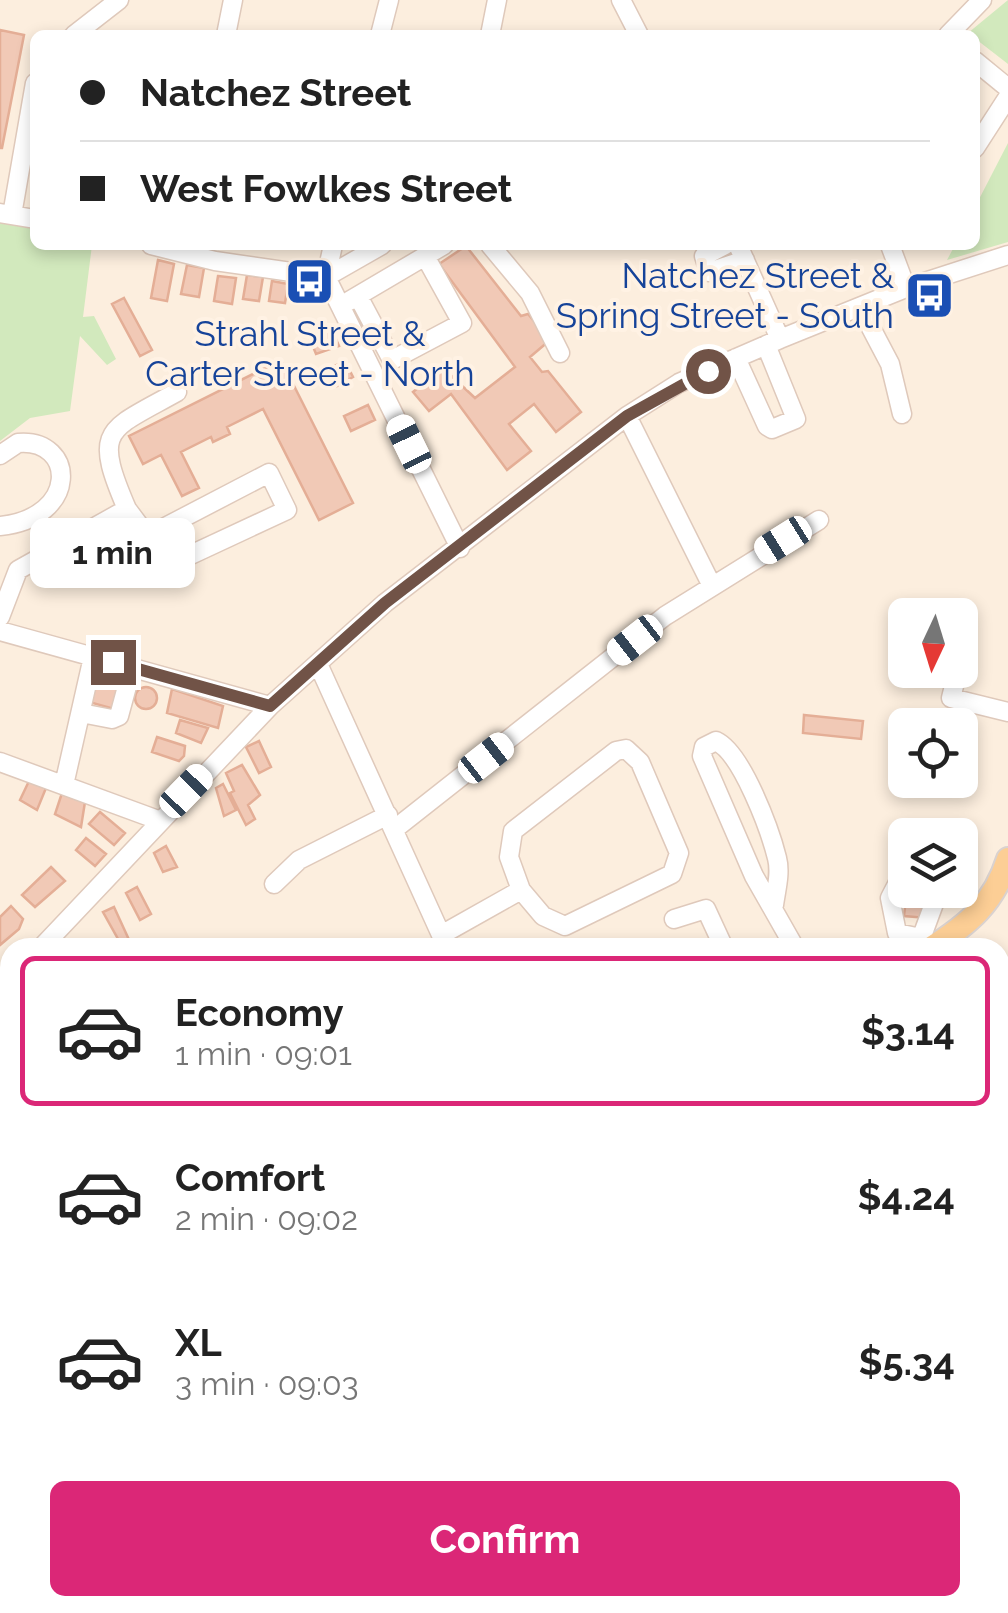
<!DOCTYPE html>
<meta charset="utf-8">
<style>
body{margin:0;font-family:Raleway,sans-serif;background:#f6f6f6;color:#222;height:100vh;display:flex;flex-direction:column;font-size:38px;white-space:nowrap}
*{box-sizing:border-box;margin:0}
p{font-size:32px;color:#767676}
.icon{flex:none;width:55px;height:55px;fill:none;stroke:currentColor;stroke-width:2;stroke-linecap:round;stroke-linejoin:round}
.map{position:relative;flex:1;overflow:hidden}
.details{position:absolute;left:0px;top:938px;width:1010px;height:678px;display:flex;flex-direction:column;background:#fff;border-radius:30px 30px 0 0;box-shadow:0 5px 15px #0003}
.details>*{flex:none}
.guide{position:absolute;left:30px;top:30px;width:950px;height:220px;border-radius:15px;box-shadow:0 5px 15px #0003;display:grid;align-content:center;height:220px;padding:0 50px;background:#fff}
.needle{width:65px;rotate:184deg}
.controls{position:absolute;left:888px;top:598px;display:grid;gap:20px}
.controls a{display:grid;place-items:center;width:90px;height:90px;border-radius:15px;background:#fff;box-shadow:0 5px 15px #0003;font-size:50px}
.end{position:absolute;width:45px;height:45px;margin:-22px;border:12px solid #715347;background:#fff;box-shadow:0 0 0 5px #fff}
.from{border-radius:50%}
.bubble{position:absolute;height:70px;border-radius:15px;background:#fff;box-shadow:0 5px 15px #0003;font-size:32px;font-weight:700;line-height:70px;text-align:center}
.car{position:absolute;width:30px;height:60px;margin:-30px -15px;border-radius:12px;box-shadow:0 0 8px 2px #0007;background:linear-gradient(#fff 24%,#345 0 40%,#fff 0 76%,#345 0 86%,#fff 0)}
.guide b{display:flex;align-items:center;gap:35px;height:95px;font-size:38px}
.guide b+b{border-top:2px solid #e0e0e0}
.guide i{width:25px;height:25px;background:#222}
ul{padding:18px 0 0;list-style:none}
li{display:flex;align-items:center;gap:30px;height:150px;margin:0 20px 15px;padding:0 30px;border:5px solid transparent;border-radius:15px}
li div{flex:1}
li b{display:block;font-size:38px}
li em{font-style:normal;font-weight:700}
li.active{border-color:#db2777}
li>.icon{width:90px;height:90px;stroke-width:1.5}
.primary-button{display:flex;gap:20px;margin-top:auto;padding:20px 50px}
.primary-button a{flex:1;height:115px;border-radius:15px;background:#db2777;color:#fff;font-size:40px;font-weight:700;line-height:115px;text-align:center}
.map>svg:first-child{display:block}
.green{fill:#d2e9bd}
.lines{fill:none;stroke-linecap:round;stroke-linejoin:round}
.stream{stroke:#9ad1d6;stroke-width:4}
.building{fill:#f1c9b6;stroke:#e4ae96;stroke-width:2.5}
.minor-casing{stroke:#dfc9bb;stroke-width:21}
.major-casing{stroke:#dad2cf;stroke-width:26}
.minor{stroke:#fff;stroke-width:18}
.major{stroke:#fcce95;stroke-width:22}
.route{stroke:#715347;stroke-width:12}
.labels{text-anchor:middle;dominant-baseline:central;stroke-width:8;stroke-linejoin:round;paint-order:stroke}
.transit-label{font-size:35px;fill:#164399;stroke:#fff2e4;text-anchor:end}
</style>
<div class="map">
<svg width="1008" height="1613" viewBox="0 0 1008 1613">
<rect width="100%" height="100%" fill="#fceede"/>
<path class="green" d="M1008 0V64L968 33Z
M1008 143V242L947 260 955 245H975V207Z
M0 217 35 222V245H92L83 317 94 316 116 359 107 365 80 336 70 411 30 418 0 441Z"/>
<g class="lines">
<path class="stream" d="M1000 1346H1008
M765 1613 770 1605"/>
</g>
<path class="building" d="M0 30 24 35 2 148H0Z
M466 246 521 316 528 314 550 340 530 357 542 372 548 371 581 412 556 432 534 404 509 424 531 451 507 470 451 394 429 411 413 392 443 368 475 398 515 367 439 264Z
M158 260 174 264 167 301 151 298Z
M187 265 204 268 199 297 181 294Z
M247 275 263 277 259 301 243 299Z
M218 276 236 278 232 304 214 301Z
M272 281 288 284 285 303 269 301Z
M124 298 152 350 140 356 112 304Z
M331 327 339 346 316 354 310 339Z
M281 360 353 503 319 520 263 409 227 427 230 434 213 442 211 437 181 452 199 488 182 496 161 455 143 464 129 436Z
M345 361 353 377 337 386 328 369Z
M368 405 375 420 351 431 344 416Z
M96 675 121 681 114 709 89 702Z
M135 698a11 11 0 1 1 22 0a11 11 0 1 1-22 0Z
M172 689 223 706 218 728 167 713Z
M804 715 863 721 861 739 803 733Z
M180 720 208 728 201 743 176 733Z
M157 737 185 746 184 756 179 761 152 752Z
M259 741 271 767 259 773 246 747Z
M242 765 260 795 248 805 255 819 246 825 230 793 234 791 226 773Z
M29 781 46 788 37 810 20 800Z
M223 784 236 810 224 816 216 788Z
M62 793 85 802 81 827 55 814Z
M100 812 125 833 114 845 89 824Z
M86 838 106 854 95 866 76 850Z
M166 846 177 867 163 872 154 853Z
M51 867 65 881 35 907 22 895Z
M137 887 151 914 140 920 126 893Z
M907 890H930L927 918 904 916Z
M11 906 23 919 19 929 0 945V917Z
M114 907 130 942 122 946 103 912Z"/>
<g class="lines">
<defs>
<path id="minor" d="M621 0 639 35
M74 35 119 0
M226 35 233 0
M380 35 389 0
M490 35 497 0
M948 35 982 0
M975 61 1008 88
M975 148 1008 97
M0 213 35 219
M12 215 35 83
M151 245 215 261 326 277 382 245
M333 245 326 277 460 548
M490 245 530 293 560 353
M725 245 704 256 709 272 745 260
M738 245 780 339
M890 245 906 288
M358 296 392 360 462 323 425 256
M349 301 444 245
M860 307 890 364 902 414
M736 358 767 426 772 429 796 419 766 345
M627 416 711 584
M0 455 18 443C76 438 80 518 0 526
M127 509C92 428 107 431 177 392
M0 617 18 570 127 509 169 565 287 510 269 473 148 536
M0 631 270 706
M319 666 447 948
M958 670 951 698 1008 712
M81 713 112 719 119 716 132 668
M0 762 158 820
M64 785 93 657
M396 828 665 616 819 520
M905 869 890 898 897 933 921 938
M274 884 299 860 388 815
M774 905C776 890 781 873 777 858 770 830 742 753 716 741L704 747 702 756 754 876 795 948
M674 919 706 909 724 948
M441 935 521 890 509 857 513 831 616 751 626 749 640 762 679 853 672 874 565 926 543 916 521 890
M918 947 939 890
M41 948 270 706 385 603 627 416 679 383 780 339 906 288 1008 255
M0 989 10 979
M1000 1195 1008 1196
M287 1605 292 1613
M879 1605 920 1613
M38 1613 54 1605
M603 1613 616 1607
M785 1613 794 1605
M854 1613 856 1605"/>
<path id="major" d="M931 948C969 924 994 903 1008 859
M0 1419 10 1415"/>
</defs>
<use href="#minor" class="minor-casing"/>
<use href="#major" class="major-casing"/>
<use href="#minor" class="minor"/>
<use href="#major" class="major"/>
</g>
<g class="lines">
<path class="route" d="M113 662 270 706 385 603 627 416 708 371"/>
</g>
<defs>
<symbol id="bus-square" viewBox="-11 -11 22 22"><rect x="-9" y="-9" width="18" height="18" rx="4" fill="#1a4fb4" stroke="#fff2e4"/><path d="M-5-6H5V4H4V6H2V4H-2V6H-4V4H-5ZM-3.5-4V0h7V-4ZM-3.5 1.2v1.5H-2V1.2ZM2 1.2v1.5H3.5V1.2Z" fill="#fff"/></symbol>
</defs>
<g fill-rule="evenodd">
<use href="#bus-square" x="282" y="254" width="55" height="55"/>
<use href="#bus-square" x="902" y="268" width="55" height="55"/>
</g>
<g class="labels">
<g class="transit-label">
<text x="894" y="275">Natchez Street &amp;<tspan x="894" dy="40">Spring Street - South</tspan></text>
<text x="310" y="333" text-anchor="middle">Strahl Street &amp;<tspan x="310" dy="40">Carter Street - North</tspan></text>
</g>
</g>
</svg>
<div class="controls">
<a><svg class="needle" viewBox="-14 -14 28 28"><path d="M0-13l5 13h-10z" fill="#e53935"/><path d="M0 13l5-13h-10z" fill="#767676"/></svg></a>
<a><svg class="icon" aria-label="locate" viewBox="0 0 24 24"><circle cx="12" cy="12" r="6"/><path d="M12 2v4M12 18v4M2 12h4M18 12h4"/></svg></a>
<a><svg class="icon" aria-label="layers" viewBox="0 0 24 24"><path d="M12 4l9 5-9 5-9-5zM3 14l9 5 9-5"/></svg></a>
</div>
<i class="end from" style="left:708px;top:371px"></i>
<i class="end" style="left:113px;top:662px"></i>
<div class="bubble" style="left:30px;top:518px;width:165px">1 min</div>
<i class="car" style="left:409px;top:444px;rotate:334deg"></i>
<i class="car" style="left:783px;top:540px;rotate:238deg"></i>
<i class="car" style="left:635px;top:640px;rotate:232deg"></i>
<i class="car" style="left:486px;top:758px;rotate:52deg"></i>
<i class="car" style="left:186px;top:791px;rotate:44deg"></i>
<div class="guide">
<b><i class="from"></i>Natchez Street</b>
<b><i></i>West Fowlkes Street</b>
</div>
<section class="details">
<ul>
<li class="active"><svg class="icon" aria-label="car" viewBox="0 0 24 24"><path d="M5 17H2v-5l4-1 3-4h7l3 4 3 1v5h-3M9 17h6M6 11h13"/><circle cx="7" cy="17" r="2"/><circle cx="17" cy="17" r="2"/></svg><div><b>Economy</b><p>1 min · 09:01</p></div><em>$3.14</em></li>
<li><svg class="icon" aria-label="car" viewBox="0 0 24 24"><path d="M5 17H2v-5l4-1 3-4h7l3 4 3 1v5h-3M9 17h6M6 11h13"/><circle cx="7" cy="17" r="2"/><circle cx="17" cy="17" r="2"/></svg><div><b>Comfort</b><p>2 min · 09:02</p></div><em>$4.24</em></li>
<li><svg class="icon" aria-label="car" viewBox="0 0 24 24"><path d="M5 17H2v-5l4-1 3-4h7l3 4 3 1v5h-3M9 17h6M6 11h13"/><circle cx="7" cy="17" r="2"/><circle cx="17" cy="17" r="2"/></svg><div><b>XL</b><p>3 min · 09:03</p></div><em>$5.34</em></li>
</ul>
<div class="primary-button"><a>Confirm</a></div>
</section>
</div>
